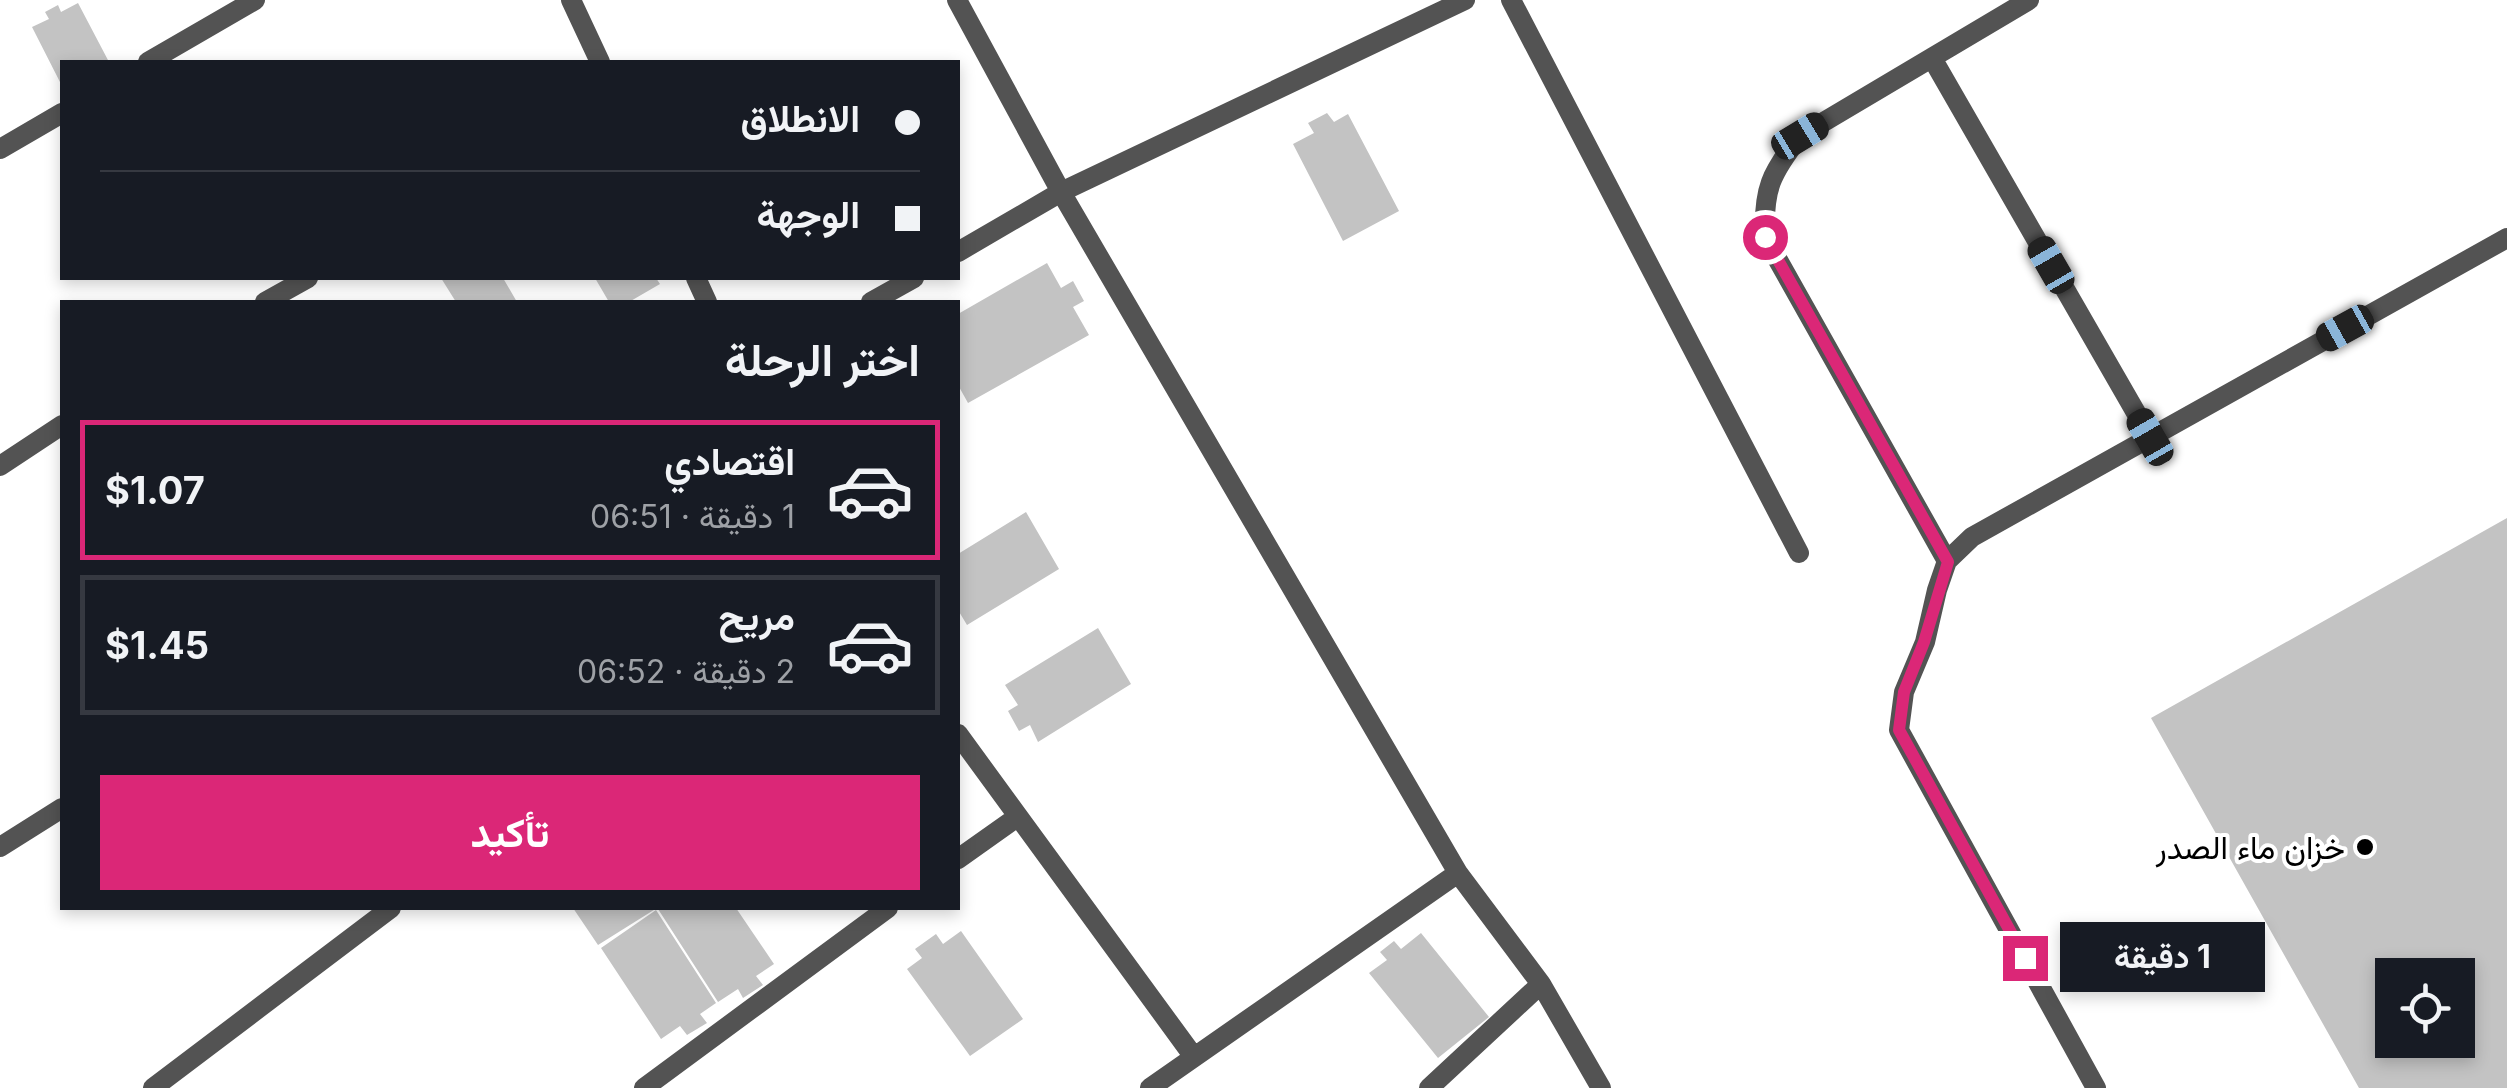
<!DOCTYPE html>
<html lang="ar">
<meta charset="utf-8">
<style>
body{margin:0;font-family:Inter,Vazirmatn,sans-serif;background:#20242c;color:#f1f3f6;direction:rtl;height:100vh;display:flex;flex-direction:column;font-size:38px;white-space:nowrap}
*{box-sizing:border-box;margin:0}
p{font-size:32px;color:#9ea1a6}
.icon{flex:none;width:55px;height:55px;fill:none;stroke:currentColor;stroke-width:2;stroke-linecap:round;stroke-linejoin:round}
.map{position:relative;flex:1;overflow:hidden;direction:ltr}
.sheet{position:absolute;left:60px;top:300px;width:900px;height:610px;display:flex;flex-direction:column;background:#171b24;border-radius:0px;box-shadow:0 5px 15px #0003;direction:rtl}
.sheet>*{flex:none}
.banner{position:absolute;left:60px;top:60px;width:900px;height:220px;border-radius:0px;box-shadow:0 5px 15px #0003;direction:rtl;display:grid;align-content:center;height:220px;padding:0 40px;background:#171b24}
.tools{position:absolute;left:2375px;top:958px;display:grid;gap:20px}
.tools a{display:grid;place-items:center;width:100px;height:100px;border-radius:0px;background:#171b24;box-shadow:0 5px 15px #0003;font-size:50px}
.end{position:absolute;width:45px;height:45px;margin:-22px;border:12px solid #db2777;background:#fff;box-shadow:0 0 0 5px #fff}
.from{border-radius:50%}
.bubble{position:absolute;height:70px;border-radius:0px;background:#171b24;box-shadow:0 5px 15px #0003;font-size:32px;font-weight:700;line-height:70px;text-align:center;direction:rtl}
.car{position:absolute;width:30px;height:60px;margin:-30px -15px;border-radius:12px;box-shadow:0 0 8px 2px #0007;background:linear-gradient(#222 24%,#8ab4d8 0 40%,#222 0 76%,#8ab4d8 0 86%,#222 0)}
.banner b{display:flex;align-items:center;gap:35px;height:95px;font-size:38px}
.banner b+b{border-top:2px solid #363941}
.banner i{width:25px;height:25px;background:#f1f3f6}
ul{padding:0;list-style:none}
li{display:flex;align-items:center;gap:30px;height:140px;margin:0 20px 15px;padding:0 20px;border:5px solid #363941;border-radius:0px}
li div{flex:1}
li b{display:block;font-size:38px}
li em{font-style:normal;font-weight:700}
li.selected{border-color:#db2777}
li>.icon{width:90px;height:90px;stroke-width:1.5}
h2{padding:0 40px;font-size:45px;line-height:120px}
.primary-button{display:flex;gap:20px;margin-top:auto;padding:20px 40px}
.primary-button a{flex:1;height:115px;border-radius:0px;background:#db2777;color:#fff;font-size:40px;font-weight:700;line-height:115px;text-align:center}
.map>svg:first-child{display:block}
.building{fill:#c3c3c3;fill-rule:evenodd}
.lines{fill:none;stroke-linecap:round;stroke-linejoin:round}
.service{stroke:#535353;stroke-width:20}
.minor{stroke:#535353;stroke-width:20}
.route{stroke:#db2777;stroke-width:12}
.poi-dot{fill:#000;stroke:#fff;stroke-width:4}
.labels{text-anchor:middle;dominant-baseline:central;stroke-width:8;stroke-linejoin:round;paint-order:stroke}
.poi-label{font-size:32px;fill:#000;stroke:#fff;text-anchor:end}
</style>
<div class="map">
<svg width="2507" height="1088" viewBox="0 0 2507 1088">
<rect width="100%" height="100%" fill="#fff"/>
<path class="building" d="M78 3 109 62H62V86L32 27 49 19 45 12 58 5 61 12Z
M1327 113 1334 122 1348 114 1399 211 1343 241 1293 144 1314 133 1308 123Z
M1047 263 1061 288 1073 281 1084 301 1073 307 1089 335 968 403 958 385V314Z
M441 278H503L517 302H456Z
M595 278H656L660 284 629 302H609Z
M1026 512 1059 569 967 625 958 610V554Z
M2507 518V1088H2359L2151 718ZM2392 975H2458V1040H2392Z
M1098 628 1131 684 1038 742 1030 725 1019 731 1008 711 1018 705 1005 685Z
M573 908H657L598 945Z
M736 908 774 964 756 976 763 985 743 998 738 989 718 1002 658 909Z
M656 910 716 1003 700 1014 707 1023 687 1035 680 1026 661 1039 601 948Z
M961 931 1023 1019 970 1056 907 969 922 958 915 949 936 934 943 944Z
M1421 933 1489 1017 1438 1058 1369 973 1387 960 1380 952 1394 941 1401 949Z"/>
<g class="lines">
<path class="service" d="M1932 58 2150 437
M1947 561 1765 237C1763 189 1771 173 1800 136L2029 0
M2096 1088 1899 730 1904 692 1925 642 1937 590 1947 561 1972 537 2507 238"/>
<path class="minor" d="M571 0 600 62
M957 0 1061 192 1458 873 1541 984 1429 1088
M1511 0 1799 553
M148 62 255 0
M0 149 62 113
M958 252 1061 192 1465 0
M696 278 707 302
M265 302 308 278
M871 302 914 278
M0 466 62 425
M958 734 1194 1057
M0 847 62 808
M958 859 1016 818
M1541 984 1601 1088
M153 1088 391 908
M644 1088 888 908
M1150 1088 1458 873"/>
</g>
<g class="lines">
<path class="route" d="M1765 237 1948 562 1924 642 1904 692 1899 730 2025 958"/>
</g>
<circle class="poi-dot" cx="2365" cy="847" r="10"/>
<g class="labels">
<g class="poi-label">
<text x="2345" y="847">خزان ماء الصدر</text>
</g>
</g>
</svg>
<div class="tools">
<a><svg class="icon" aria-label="locate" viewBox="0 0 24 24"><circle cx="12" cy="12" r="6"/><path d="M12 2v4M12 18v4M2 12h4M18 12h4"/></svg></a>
</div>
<i class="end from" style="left:1765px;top:237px"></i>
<i class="end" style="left:2025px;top:958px"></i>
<div class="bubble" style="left:2060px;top:922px;width:205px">1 دقيقة</div>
<i class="car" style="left:1800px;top:136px;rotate:59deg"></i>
<i class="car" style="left:2051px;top:265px;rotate:330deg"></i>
<i class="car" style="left:2345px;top:328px;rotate:241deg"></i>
<i class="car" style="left:2150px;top:437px;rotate:330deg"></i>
<div class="banner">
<b><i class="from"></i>الانطلاق</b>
<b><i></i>الوجهة</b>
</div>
<section class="sheet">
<h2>اختر الرحلة</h2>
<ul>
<li class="selected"><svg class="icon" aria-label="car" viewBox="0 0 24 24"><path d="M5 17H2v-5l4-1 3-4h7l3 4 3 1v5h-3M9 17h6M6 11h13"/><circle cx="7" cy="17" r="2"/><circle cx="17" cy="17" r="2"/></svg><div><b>اقتصادي</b><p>1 دقيقة · 06:51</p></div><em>$1.07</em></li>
<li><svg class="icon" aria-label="car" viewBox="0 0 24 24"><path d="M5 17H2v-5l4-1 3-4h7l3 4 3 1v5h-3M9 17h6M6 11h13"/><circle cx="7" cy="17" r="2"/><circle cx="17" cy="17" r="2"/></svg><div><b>مريح</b><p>2 دقيقة · 06:52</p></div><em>$1.45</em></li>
</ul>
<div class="primary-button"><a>تأكيد</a></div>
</section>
</div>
